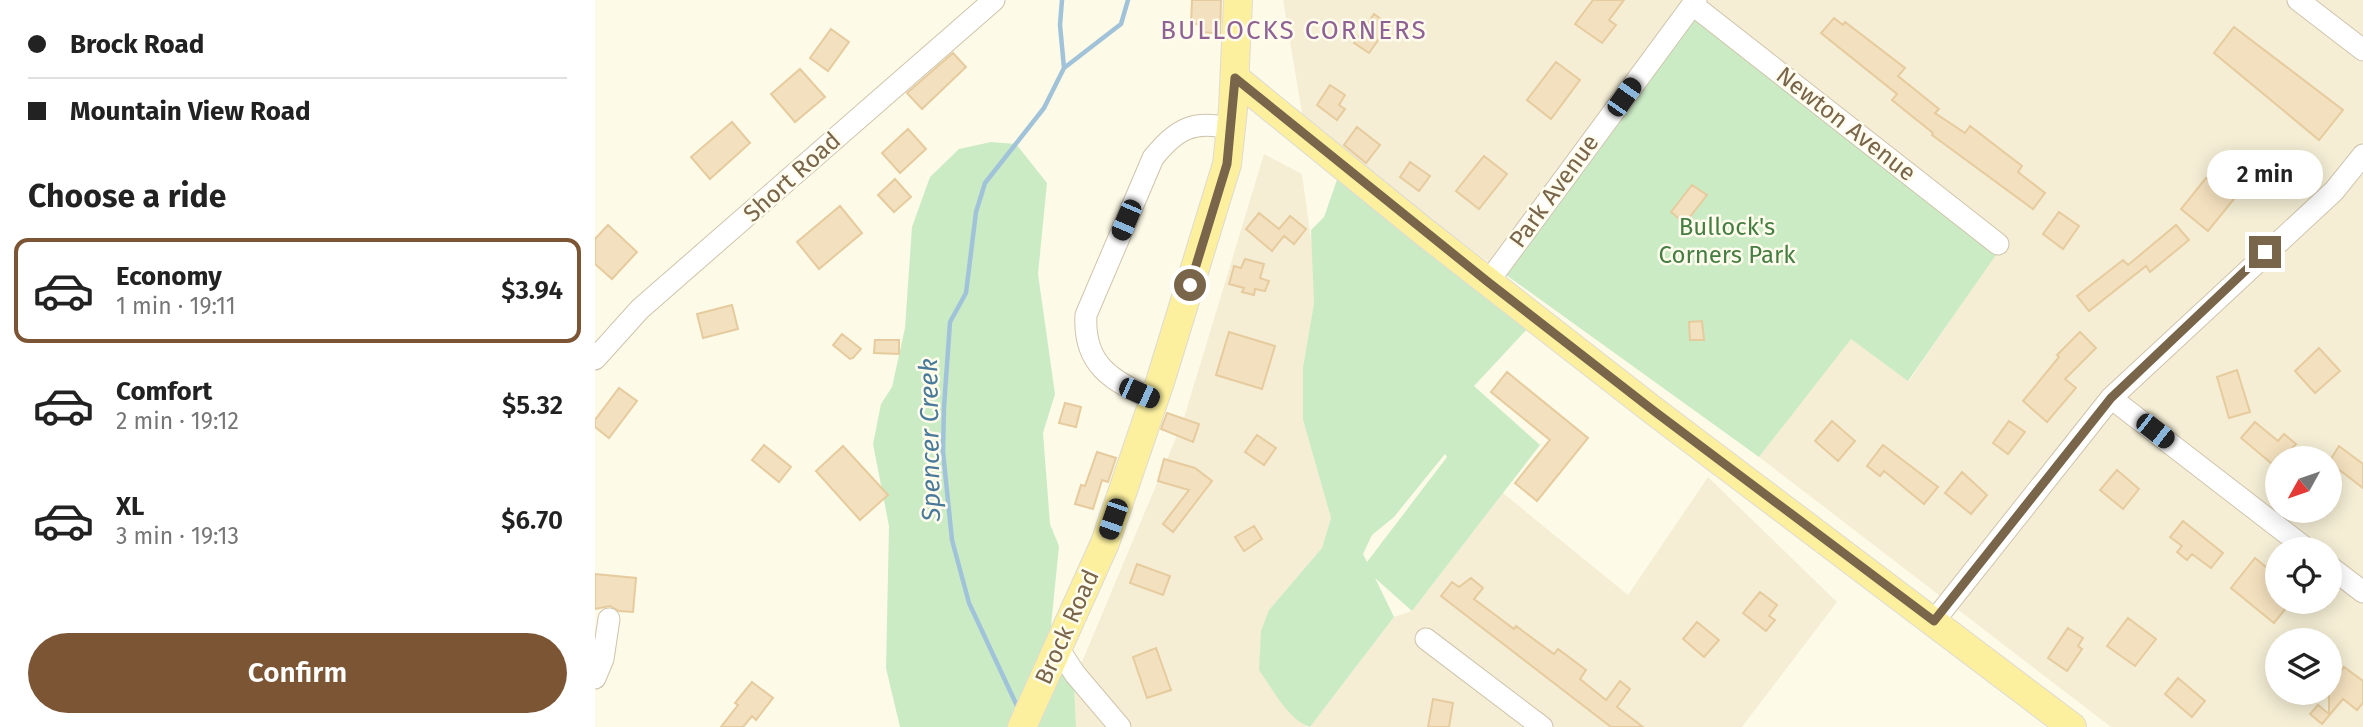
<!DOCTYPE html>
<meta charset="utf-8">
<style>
body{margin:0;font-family:"Fira Sans",sans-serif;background:#f2f2f2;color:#222;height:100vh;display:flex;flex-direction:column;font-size:26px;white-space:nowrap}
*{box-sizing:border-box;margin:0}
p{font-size:23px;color:#767676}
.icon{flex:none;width:38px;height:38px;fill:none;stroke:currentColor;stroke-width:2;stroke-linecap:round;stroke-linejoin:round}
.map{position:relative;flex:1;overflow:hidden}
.side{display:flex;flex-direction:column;background:#fff;width:595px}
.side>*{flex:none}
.hud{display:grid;align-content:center;height:154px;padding:0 28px;background:#fff}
.needle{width:46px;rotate:230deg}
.buttons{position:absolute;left:1670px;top:446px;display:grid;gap:14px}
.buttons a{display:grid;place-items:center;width:77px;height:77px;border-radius:50%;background:#fff;box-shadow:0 4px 18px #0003;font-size:35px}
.end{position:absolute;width:32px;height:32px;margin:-16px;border:9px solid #78654a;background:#fff;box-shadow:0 0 0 4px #fff}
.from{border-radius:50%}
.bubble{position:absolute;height:49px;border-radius:24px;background:#fff;box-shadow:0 4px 18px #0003;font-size:23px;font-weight:600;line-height:49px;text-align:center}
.car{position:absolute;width:21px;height:42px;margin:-21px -10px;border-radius:9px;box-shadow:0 0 5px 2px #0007;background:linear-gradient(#222 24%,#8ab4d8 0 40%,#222 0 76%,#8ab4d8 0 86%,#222 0)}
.hud b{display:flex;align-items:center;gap:24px;height:66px;font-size:26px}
.hud b+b{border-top:2px solid #e0e0e0}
.hud i{width:18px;height:18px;background:#222}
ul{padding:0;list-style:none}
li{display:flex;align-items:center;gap:21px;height:105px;margin:0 14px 10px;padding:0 14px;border:4px solid transparent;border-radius:14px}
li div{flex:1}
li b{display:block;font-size:26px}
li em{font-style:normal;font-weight:600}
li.current{border-color:#7c5534}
li>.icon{width:63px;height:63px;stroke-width:1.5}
h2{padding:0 28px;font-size:32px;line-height:84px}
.button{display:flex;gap:14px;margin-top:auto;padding:14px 28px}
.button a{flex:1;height:80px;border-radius:42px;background:#7c5534;color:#fff;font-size:28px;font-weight:600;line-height:80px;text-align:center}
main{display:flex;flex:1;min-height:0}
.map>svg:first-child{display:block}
.residential{fill:#f5eed5;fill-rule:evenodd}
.green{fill:#cbebc5;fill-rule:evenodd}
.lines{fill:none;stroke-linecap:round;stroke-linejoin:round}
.stream{stroke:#a1c3da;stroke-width:4.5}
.building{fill:#f3e0be;stroke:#e6cb9e;stroke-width:2}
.minor-casing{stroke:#cfc4ac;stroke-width:23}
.major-casing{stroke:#dfdad4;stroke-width:30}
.minor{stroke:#fff;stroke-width:21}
.major{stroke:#fcf09f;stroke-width:28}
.route{stroke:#78654a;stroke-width:9}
.labels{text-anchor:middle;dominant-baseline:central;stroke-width:5;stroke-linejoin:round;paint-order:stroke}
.street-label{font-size:24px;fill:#78654a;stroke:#fffcee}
.park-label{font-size:24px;fill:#457e42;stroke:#fffcee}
.neighbourhood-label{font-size:26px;letter-spacing:2px;fill:#8f6294;stroke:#fffcee}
.water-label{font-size:26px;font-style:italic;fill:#497a9a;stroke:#fffcee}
</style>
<main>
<section class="side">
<div class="hud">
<b><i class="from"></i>Brock Road</b>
<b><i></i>Mountain View Road</b>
</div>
<h2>Choose a ride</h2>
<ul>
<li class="current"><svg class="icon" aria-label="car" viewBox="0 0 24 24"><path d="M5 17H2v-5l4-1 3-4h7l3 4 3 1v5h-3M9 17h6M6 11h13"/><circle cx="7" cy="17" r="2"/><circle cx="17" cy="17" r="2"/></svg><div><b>Economy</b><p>1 min · 19:11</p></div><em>$3.94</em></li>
<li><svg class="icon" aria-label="car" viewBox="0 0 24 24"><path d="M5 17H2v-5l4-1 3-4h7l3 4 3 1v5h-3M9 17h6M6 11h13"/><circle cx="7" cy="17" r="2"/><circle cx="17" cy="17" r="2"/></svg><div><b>Comfort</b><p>2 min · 19:12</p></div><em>$5.32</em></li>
<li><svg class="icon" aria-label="car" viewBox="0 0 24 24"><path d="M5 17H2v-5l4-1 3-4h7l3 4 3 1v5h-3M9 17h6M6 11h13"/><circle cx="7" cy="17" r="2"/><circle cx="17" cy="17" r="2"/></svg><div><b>XL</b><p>3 min · 19:13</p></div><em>$6.70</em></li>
</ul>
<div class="button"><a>Confirm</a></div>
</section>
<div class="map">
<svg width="1768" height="727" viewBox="0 0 1768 727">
<rect width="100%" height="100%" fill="#fdfae7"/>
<path class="residential" d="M688 0H1768V727H1516L1164 457 1256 338 1314 381 1402 252 907 272 709 125ZM1682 458H1734V511H1682ZM1682 550H1734V602H1682ZM1682 640H1734V693H1682Z
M669 154 707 174 719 260V303L708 367V420L736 518 727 548 674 610 699 717 712 727H481L479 681 588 421Z
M1113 477 1242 602 1147 727H715L799 617 817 611 908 493 1033 595Z"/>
<path class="green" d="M1099 14 1403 252 1313 381 1256 339 1164 457 907 272Z
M396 142 421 144 452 183 443 274 460 394 448 433 455 524 464 546 456 626 460 658 479 681 481 727H305L291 668 294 526 278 444 286 404 297 387 310 328 317 227 335 177 364 149Z
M743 177 935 326 879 386 945 445 817 611 780 578 799 617 715 727C693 720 677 688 664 670L666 631 674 610 727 548 736 518 708 420V367L719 303 716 230 729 217ZM850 454 852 457 772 562 768 554 777 535 799 517Z"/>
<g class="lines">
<path class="stream" d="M469 68 526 24 533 0
M423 708 374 603 357 540 348 452 349 407 355 322 371 293 381 212 390 183 449 108 469 68 465 25 467 0"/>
</g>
<path class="building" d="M597 0H626L625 34 608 32V24H596Z
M998 0H1029L1014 20 1021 25 1007 43 980 24Z
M779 14 794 25 774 53 759 43Z
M1239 18 1248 25 1250 22 1310 68 1303 76 1344 109 1340 113 1370 133 1375 126 1427 166 1423 172 1450 193 1438 209 1337 135 1338 133 1297 100 1302 94 1226 33Z
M1639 27 1748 110 1724 140 1619 53Z
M236 29 254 42 233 71 215 58Z
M358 53 371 67 327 109 312 93Z
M961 62 985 80 956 119 932 100Z
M205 69 230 97 200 122 176 94Z
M735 85 750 95 744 105 750 109 742 120 722 105Z
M137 122 155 143 115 179 96 157Z
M762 127 785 145 771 163 749 145Z
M313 129 331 149 305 173 287 153Z
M889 156 912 174 884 209 861 191Z
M815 162 835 176 824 191 805 177Z
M1611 178 1639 199 1613 231 1586 209Z
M300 179 316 197 299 212 283 195Z
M1097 185 1112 195 1090 223 1076 212Z
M245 206 267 233 224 269 202 242Z
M1464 212 1484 226 1468 249 1448 234Z
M664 213 684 229 695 216 711 229 699 244 689 236 677 251 651 229Z
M13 225 42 252 17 279 0 264V239Z
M1581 225 1594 240 1555 272 1551 266 1494 311 1482 296 1528 260 1533 265Z
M650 259 669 264 665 278 674 281 670 291 660 289 659 295 647 292 649 288 634 284 639 266 646 268Z
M137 305 143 329 108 338 102 314Z
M1107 321 1109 340H1095L1094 322Z
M634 332 680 346 667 389 621 375Z
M1485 332 1501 348 1470 379 1481 388 1452 422 1428 401 1464 357 1462 355Z
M247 334 266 349 258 358 255 359 238 345Z
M280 340H304V354L279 353Z
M1724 348 1745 371 1720 393 1700 371Z
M1642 370 1655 412 1634 418 1622 377Z
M912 372 993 438 942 501 920 483 955 440 896 392Z
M24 388 42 401 14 438 0 427V420Z
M470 403 486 407 481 427 464 423Z
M572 413 604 424 598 442 566 429Z
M1237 421 1260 441 1243 461 1220 441Z
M1414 421 1430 432 1413 454 1398 443Z
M1660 422 1683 441 1689 434 1701 444 1695 451 1703 458H1682V468L1646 438Z
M662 435 681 448 669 465 650 452Z
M169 445 196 467 184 482 157 460Z
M1288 445 1343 487 1329 504 1289 471 1285 476 1272 466Z
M248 446 293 495 265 520 221 471Z
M1744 446 1768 464V488L1734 462Z
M502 452 521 458 513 482 507 480 498 509 480 504 486 485 490 486Z
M569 459 600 468 617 481 578 532 568 524 594 490 563 481Z
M1522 470 1544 489 1528 509 1505 490Z
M1367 472 1392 495 1376 514 1350 493Z
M1588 521 1628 553 1616 568 1597 554 1592 560 1582 552 1587 546 1575 537Z
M659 526 667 539 649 551 640 537Z
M1660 558 1682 576V602H1696L1679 623 1636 588Z
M542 564 575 576 568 595 535 583Z
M0 574 41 578 38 612 24 611 15 606 0 609Z
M876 578 888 588 879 599 919 629 921 626 959 654 963 649 991 670 985 679 1011 700 1025 681 1035 689 1022 707 1048 727H1016L846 596 857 582 864 587Z
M1165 592 1182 605 1174 616 1180 620 1171 631 1148 613Z
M1533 618 1561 639 1540 666 1512 646Z
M1102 622 1124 640 1109 657 1088 639Z
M1473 628 1488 638 1483 646 1487 649 1472 671 1453 658Z
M561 648 576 690 552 698 538 657Z
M1749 667 1768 681V703L1762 710 1748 699 1727 724 1715 714 1723 705 1734 714V686Z
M1583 678 1610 701 1597 717 1570 694Z
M157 682 178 698 161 720 157 716 148 727H126L143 705 140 703Z
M838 699 858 703 854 727H833Z"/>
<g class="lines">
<defs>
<path id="minor" d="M1703 0 1768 50
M1098 5 1403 244
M893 282 1101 0
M0 359 45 309 399 0
M1516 398 1713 550
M558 399C517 381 488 365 491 315L558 158C581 129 599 119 636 129
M1734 566 1768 592
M1339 621 1516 398 1739 191 1768 155
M831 639 947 727
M463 648 480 674 525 727
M0 678 8 659 14 619"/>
<path id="major" d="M640 78 828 231 1059 411 1477 727
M427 727 510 543 565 382 632 164 638 109 643 0"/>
</defs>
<use href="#minor" class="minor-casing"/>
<use href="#major" class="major-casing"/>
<use href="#minor" class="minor"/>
<use href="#major" class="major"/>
</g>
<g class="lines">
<path class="route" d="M595 285 632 164 640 78 893 282 1059 411 1339 621 1516 398 1670 252"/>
</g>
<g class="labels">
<g class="street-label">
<text transform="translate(1251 124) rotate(38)">Newton Avenue</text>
<text transform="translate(197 177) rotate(-42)">Short Road</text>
<text transform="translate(959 191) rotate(-54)">Park Avenue</text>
<text transform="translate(472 627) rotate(-66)">Brock Road</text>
</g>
<g class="park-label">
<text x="1132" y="227">Bullock's<tspan x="1132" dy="28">Corners Park</tspan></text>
</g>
<g class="neighbourhood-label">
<text x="699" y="30">BULLOCKS CORNERS</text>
</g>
<g class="water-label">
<text transform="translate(335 440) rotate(-91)">Spencer Creek</text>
</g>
</g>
</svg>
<div class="buttons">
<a><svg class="needle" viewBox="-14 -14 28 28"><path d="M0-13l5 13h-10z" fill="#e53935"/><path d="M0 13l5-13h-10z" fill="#767676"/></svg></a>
<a><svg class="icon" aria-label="locate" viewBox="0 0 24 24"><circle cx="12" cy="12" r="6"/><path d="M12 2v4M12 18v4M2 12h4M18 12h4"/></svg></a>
<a><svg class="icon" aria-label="layers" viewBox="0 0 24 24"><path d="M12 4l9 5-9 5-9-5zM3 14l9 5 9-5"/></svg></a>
</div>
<i class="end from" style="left:595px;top:285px"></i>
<i class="end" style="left:1670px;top:252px"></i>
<div class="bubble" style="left:1612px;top:150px;width:116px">2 min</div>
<i class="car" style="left:1029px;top:97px;rotate:35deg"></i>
<i class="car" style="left:531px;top:220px;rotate:203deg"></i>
<i class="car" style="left:544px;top:393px;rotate:114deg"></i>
<i class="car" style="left:1560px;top:431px;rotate:128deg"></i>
<i class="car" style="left:518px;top:519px;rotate:199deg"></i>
</div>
</main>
